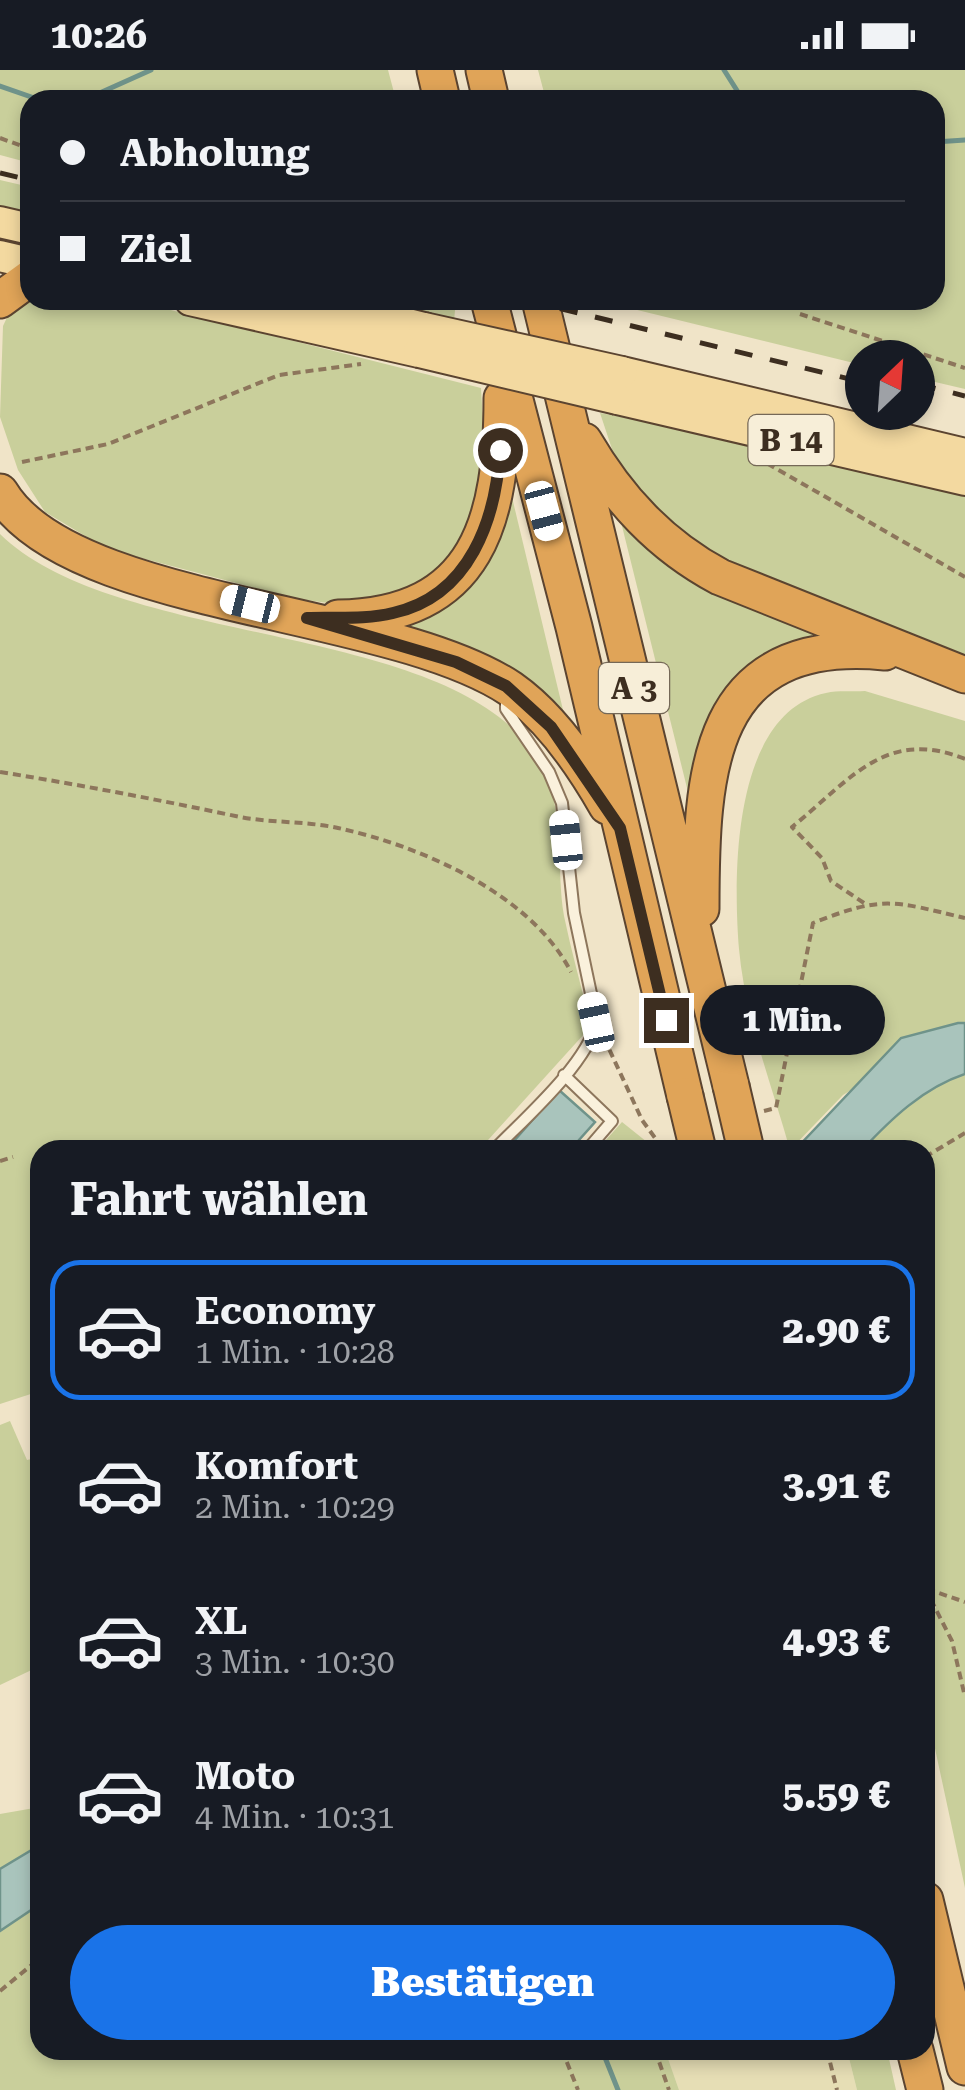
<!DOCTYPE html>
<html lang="de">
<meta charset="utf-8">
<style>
body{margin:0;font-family:"Roboto Serif",serif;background:#242831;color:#f1f3f6;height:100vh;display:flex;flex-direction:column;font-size:38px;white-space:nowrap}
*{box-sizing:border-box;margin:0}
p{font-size:32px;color:#9ea1a6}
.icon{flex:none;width:55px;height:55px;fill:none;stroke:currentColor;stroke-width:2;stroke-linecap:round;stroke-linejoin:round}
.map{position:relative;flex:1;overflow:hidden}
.side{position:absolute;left:30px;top:1070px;width:905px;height:920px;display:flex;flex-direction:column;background:#171b24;border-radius:30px;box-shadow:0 5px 15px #0003}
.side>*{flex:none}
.guide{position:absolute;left:20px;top:20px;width:925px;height:220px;border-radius:30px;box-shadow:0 5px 15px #0003;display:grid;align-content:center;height:220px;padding:0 40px;background:#171b24}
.needle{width:65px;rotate:25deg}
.tools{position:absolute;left:845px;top:270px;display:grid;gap:20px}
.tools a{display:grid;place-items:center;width:90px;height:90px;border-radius:50%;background:#171b24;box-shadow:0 5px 15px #0003;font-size:50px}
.end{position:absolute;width:45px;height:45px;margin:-22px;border:12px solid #3d2e20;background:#fff;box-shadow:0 0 0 5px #fff}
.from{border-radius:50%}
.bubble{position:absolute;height:70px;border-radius:35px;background:#171b24;box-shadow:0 5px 15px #0003;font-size:32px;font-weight:800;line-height:70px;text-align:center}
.car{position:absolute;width:30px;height:60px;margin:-30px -15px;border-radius:12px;box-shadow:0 0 8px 2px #0007;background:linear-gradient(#fff 24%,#345 0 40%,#fff 0 76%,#345 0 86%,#fff 0)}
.guide b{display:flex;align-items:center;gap:35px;height:95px;font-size:38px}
.guide b+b{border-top:2px solid #363941}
.guide i{width:25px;height:25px;background:#f1f3f6}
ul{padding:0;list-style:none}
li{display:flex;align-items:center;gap:30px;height:140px;margin:0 20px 15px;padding:0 20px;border:5px solid transparent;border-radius:30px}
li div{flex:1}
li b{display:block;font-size:38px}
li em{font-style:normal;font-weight:800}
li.active{border-color:#1a73e8}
li>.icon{width:90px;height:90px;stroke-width:1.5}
h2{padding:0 40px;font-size:45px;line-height:120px}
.action{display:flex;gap:20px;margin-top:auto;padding:20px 40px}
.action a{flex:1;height:115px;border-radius:60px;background:#1a73e8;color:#fff;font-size:40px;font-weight:800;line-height:115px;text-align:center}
.status{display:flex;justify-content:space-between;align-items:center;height:70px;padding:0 50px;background:#171b24;direction:ltr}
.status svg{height:28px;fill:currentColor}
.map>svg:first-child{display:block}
.farmland{fill:#e6deb5}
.green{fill:#c9cf9b}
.water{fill:#a9c4bc;stroke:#6f938a;stroke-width:2.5}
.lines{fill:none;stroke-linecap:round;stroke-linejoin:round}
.stream{stroke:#6f938a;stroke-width:5}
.service-casing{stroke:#8d765c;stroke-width:14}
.primary-casing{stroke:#5b4430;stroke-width:34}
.motorway-casing{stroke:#5b4430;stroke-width:39}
.path{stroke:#8d765c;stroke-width:4;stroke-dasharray:8 5;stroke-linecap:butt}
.service{stroke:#faf1dc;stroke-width:10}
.primary{stroke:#f3d9a0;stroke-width:30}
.motorway{stroke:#e0a458;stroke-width:35}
.rail{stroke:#3d2e20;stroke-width:5;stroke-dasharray:18 18;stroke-linecap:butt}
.primary-bridge-casing{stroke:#5b4430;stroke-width:34;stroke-linecap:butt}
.motorway-bridge-casing{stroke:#5b4430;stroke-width:39;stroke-linecap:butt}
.primary-bridge{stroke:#f3d9a0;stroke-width:30}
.motorway-bridge{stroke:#e0a458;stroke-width:35}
.route{stroke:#3d2e20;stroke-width:12}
.labels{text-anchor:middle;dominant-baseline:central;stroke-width:8;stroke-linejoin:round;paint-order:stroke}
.shield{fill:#f7eed8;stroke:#756857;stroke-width:2.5}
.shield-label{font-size:30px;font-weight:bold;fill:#3d2e20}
</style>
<div class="status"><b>10:26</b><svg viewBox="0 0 49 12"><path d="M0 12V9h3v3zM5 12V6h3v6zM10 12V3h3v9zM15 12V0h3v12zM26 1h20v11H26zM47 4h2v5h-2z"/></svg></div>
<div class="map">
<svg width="965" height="2020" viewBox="0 0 965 2020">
<rect width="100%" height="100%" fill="#f0e4c8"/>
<path class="farmland" d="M665 1980H847L857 2020H679Z"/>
<path class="green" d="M0 0H388L396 30H30V93L0 85Z
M538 0H965V319L918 308V288H862V295L625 237 620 230H935V30H546Z
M0 110 30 117V147L0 140Z
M30 230H131L481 318 485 388 477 453 429 512 348 536 293 528 107 479 45 442 18 400 0 347 3 256 11 239Z
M368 230H456L454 251Z
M600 343 700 361 965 424V588L776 518 667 459 617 394Z
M511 423 564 644 381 557Z
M620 448 841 566 779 583 690 730Z
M0 464C123 584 474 547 545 703 565 748 556 798 564 846 571 880 581 915 589 949L585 963 479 1080H40V1321L0 1334Z
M865 621 965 651V953H958L843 1025 790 1080C772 1015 745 947 739 879 733 805 732 643 826 623 838 620 853 622 865 621Z
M965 1004V1818L925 1632V1543L936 1538 925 1518V1080H862C891 1049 923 1018 965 1004Z
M622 1052 657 1080H597Z
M10 1351 27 1390 40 1387V1596L0 1615V1355Z
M40 1737V1775L0 1799V1744Z
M40 1834V1980H665L679 2020H0V1861Z
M847 1980H887L896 2020H857Z"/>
<path class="water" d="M958 953H965V1004C923 1018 891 1049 862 1080H795L901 968Z
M559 1020 595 1052 570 1080H506Z
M40 1775V1834L0 1861V1799Z"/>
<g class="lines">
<path class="stream" d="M724 0 743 30
M0 16 40 30
M84 30 151 0
M935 72 965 70
M602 1980 618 2020"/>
<defs>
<path id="service" d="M564 1005 612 1051 587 1080
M494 1080C525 1048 586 995 597 952L574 843 562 733 549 702 506 639V627"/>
<path id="primary" d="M0 152 30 159
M0 186 30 193
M190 230 419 282
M312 230 424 258
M622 302 965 384
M617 329 965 410"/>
<path id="motorway" d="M435 0 442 30
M484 0 491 30
M0 230 30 208
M489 230 574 557 685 1026
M540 230 731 1016
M584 371C618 429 660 475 720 507L965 605
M0 422C69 538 388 537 511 619 551 647 583 694 607 736
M338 548C479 546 502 449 502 328
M701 839C701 702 706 565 885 582
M925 1830 965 1997
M915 1980 925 2020"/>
</defs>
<use href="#service" class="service-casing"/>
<use href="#primary" class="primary-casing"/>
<use href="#motorway" class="motorway-casing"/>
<path class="path" d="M0 68 30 79
M800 244 965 298
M756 387 965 507
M22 392 108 374 279 305 361 294
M0 702C81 715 160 730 240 747 272 753 306 751 338 758 421 776 531 824 571 902
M864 833 831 811 822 788 792 757C850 710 886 657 965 689
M604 968 642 1050 658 1072 659 1080
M764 1041 776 1038 813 853C884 825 893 831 965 848
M925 1087 965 1063
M0 1091 13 1087
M925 1518 952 1571 965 1627
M927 1519 965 1532
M0 1921 40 1888
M562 1980 578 2020
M655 1980 669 2020
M827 1980 837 2020"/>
<use href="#service" class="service"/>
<use href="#primary" class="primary"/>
<use href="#motorway" class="motorway"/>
<path class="rail" d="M0 103 30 110
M525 230 862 312
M918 314 965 326"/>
<defs>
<path id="primary-bridge" d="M424 258 622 302
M419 282 617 329"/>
<path id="motorway-bridge" d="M731 1016 746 1080
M685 1026 698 1080"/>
</defs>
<use href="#primary-bridge" class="primary-bridge-casing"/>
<use href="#motorway-bridge" class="motorway-bridge-casing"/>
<use href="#primary-bridge" class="primary-bridge"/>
<use href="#motorway-bridge" class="motorway-bridge"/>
</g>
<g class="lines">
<path class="route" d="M500 380C496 449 470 526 393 543 366 550 335 547 307 548L456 592 506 616 551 657 620 758 666 950"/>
</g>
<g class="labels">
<g class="shield">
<rect x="748.5" y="345" width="85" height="50" rx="8"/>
<rect x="599" y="593" width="70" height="50" rx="8"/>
</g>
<g class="shield-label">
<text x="791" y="370">B 14</text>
<text x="634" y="618">A 3</text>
</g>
</g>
</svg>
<div class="tools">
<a><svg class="needle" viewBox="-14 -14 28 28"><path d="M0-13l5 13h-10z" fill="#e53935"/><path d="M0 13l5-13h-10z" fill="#9ea1a6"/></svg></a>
</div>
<i class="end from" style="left:500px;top:380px"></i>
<i class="end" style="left:666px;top:950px"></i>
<div class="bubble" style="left:700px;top:915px;width:185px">1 Min.</div>
<i class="car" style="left:544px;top:441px;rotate:165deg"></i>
<i class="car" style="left:250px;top:534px;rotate:284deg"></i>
<i class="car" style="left:566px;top:770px;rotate:354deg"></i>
<i class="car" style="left:596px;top:952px;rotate:348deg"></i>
<div class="guide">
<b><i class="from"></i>Abholung</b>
<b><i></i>Ziel</b>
</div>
<section class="side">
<h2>Fahrt wählen</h2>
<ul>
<li class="active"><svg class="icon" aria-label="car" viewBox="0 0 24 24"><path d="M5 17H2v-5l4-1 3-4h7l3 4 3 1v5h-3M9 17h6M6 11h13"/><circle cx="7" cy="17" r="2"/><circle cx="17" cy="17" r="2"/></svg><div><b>Economy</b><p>1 Min. · 10:28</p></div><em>2.90 €</em></li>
<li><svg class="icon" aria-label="car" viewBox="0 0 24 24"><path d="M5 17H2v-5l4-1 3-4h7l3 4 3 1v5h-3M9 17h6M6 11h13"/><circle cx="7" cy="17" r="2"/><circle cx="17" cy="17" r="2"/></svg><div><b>Komfort</b><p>2 Min. · 10:29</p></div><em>3.91 €</em></li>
<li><svg class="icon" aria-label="car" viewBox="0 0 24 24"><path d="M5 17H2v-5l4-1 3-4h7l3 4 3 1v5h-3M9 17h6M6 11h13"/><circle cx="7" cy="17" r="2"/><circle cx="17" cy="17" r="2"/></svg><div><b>XL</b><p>3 Min. · 10:30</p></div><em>4.93 €</em></li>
<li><svg class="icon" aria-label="car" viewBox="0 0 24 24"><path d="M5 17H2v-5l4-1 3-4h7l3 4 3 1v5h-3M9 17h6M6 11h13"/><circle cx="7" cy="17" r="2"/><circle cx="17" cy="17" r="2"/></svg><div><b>Moto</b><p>4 Min. · 10:31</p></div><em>5.59 €</em></li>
</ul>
<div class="action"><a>Bestätigen</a></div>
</section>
</div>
